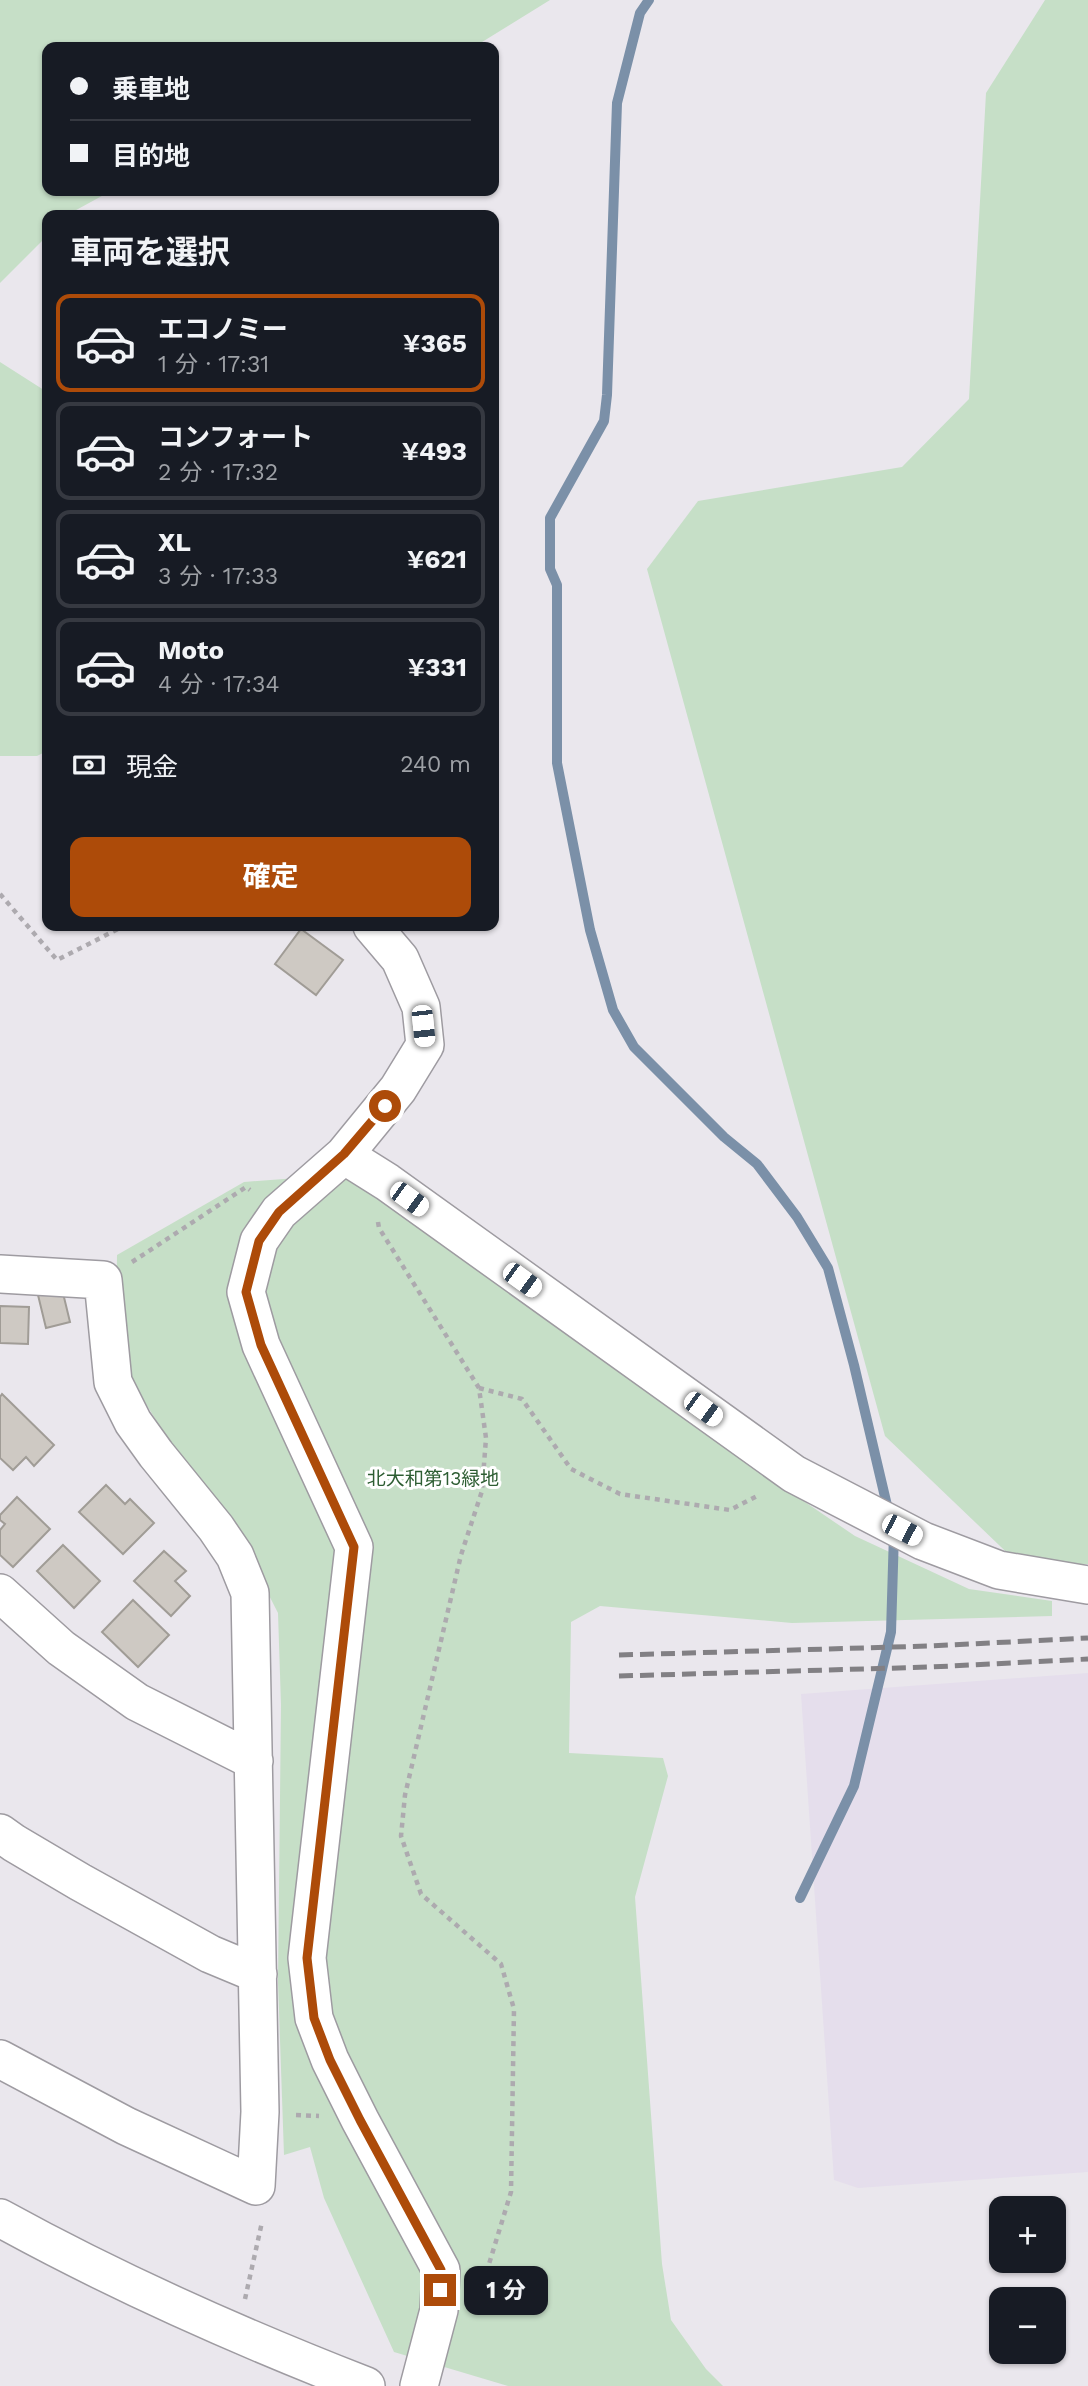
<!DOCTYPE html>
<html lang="ja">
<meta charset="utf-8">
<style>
body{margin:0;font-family:"Work Sans","Noto Sans JP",sans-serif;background:#20242c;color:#f1f3f6;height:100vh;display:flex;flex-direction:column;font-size:26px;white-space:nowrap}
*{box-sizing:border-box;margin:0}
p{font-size:23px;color:#9ea1a6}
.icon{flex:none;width:38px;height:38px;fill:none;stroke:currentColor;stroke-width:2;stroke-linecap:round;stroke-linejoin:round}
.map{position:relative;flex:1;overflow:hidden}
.sheet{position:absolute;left:42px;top:210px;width:457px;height:721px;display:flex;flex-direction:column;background:#171b24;border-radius:14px;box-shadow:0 2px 5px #0004}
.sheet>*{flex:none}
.guide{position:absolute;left:42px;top:42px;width:457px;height:154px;border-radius:14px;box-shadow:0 2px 5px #0004;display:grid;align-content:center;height:154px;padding:0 28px;background:#171b24}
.buttons{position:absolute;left:989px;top:2196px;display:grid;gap:14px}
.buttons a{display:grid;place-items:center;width:77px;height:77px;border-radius:14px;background:#171b24;box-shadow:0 2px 5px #0004;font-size:35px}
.end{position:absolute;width:32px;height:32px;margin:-16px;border:9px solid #ad4b09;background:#fff;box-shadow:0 0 0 4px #fff}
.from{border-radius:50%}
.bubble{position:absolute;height:49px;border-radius:14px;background:#171b24;box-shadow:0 2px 5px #0004;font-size:23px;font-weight:700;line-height:49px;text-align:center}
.car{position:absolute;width:21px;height:42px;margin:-21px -10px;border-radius:9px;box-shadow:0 0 5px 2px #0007;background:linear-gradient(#fff 24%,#345 0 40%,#fff 0 76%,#345 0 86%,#fff 0)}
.guide b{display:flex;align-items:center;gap:24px;height:66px;font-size:26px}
.guide b+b{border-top:2px solid #363941}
.guide i{width:18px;height:18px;background:#f1f3f6}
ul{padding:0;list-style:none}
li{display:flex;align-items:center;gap:21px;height:98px;margin:0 14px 10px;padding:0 14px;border:4px solid #363941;border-radius:14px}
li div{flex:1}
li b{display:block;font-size:26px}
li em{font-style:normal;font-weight:700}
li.current{border-color:#ad4b09}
li>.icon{width:63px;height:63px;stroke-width:1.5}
h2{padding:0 28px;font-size:32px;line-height:84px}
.pay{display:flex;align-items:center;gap:18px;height:77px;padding:0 28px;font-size:26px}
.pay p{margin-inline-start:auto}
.action{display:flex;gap:14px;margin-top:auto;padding:14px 28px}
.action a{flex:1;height:80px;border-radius:14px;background:#ad4b09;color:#fff;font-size:28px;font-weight:700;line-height:80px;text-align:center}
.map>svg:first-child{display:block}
.built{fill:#e5deec}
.green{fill:#c6dfc7}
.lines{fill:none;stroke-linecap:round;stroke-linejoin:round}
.stream{stroke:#7b90a8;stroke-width:10}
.building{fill:#cec9c3;stroke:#a09c96;stroke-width:2}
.minor-casing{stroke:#9e9ba1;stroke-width:40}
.path{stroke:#adaaaf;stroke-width:4.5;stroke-dasharray:5 5;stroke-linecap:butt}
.minor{stroke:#fff;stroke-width:37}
.rail{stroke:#828084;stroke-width:5;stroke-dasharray:14 7;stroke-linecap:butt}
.route{stroke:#ad4b09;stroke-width:9}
.labels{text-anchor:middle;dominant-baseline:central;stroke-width:6;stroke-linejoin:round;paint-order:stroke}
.park-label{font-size:19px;fill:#2d5d32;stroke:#fff}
</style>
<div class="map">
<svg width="1088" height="2386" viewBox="0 0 1088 2386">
<rect width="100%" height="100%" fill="#eae7ed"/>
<path class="built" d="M1088 1673V2172L858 2188 834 2180 801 1694Z"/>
<path class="green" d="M0 0H550L474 47H47V191H111L67 215H47V236L0 283Z
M1045 0H1088V1564L1022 1567 885 1436 647 569 698 501 902 467 969 399 986 93Z
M0 362 47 392V751L37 756H0Z
M350 1174 426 1222 702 1432 855 1536 969 1589 1052 1601V1616L792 1623 600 1606 571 1622 569 1753 663 1758 668 1776 635 1897 662 2264 671 2320 706 2369 723 2386H508L394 2352 324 2198 310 2147 284 2155 278 1982 281 1705 278 1613 241 1540 180 1459 133 1383 116 1323 117 1255 244 1182Z"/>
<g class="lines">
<path class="stream" d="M649 0 640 13 617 103 607 395 604 421 550 518V569L557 585V763L590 930 613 1010 634 1047 724 1137 757 1164 797 1217 828 1268 854 1365 889 1514
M800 1898 854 1786 891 1632 894 1533"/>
</g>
<path class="building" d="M301 929 343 960 316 995 275 964Z
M62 1289 70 1322 46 1328 38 1295Z
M0 1306 29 1307 28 1344 0 1343Z
M2 1394 54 1445 34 1466 26 1457 13 1470 0 1458V1397Z
M106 1485 125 1504 130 1499 154 1523 123 1554 79 1512Z
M17 1497 50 1529 13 1567 0 1555V1530L5 1524 0 1520V1515Z
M63 1545 100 1581 74 1608 37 1571Z
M164 1551 186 1571 175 1581 190 1596 171 1616 134 1581Z
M133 1600 169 1635 138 1667 102 1632Z"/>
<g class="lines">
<defs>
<path id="minor" d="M372 926 400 959 421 1007 425 1045 398 1089 344 1155 279 1212 259 1241 246 1292 261 1345 354 1547 307 1958 314 2018 330 2060 360 2120 441 2270 439 2310 419 2386
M344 1155 387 1182 794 1474 923 1541 999 1570 1088 1585
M0 1274 103 1280 113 1382 133 1422 156 1454 216 1528 235 1556 250 1593 260 2112 256 2186 126 2126 0 2059
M0 1593 61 1648 137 1702 254 1761
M0 1833 14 1843 80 1882 210 1954 258 1974
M0 2218C118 2283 240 2337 366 2386"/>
</defs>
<use href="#minor" class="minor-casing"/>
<path class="path" d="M0 894 57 960 124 926
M378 1222 379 1228 479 1388 486 1438 482 1491 461 1555 405 1795 401 1836 421 1894 501 1964 514 2009 511 2192 478 2300
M132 1262 246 1187 250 1190
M479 1388 522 1399 571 1469 620 1494 730 1510 759 1495
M296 2115 319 2116
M245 2299 262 2222"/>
<use href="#minor" class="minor"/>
<path class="rail" d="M619 1655 930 1646 1088 1638
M619 1676 931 1667 1088 1659"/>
</g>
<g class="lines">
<path class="route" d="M385 1106 344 1154 279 1212 259 1241 246 1292 261 1345 354 1547 307 1958 314 2018 330 2060 360 2120 441 2270 440 2290"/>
</g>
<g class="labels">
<g class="park-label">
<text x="433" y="1478">北大和第13緑地</text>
</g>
</g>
</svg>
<div class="buttons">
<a>+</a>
<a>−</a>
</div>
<i class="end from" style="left:385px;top:1106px"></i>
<i class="end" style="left:440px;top:2290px"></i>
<div class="bubble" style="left:464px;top:2266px;width:84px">1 分</div>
<i class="car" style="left:423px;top:1026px;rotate:174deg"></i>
<i class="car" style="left:409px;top:1199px;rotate:126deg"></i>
<i class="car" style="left:522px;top:1280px;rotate:126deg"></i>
<i class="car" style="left:703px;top:1409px;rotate:126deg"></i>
<i class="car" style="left:902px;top:1530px;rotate:117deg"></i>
<div class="guide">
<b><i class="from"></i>乗車地</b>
<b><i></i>目的地</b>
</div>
<section class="sheet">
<h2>車両を選択</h2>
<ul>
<li class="current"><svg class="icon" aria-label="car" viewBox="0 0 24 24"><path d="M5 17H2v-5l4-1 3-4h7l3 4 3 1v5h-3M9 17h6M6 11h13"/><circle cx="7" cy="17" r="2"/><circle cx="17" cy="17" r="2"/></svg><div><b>エコノミー</b><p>1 分 · 17:31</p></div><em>¥365</em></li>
<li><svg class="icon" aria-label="car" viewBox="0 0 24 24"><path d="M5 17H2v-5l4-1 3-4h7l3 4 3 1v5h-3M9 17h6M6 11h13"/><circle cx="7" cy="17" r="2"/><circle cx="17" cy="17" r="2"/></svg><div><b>コンフォート</b><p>2 分 · 17:32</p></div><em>¥493</em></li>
<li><svg class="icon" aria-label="car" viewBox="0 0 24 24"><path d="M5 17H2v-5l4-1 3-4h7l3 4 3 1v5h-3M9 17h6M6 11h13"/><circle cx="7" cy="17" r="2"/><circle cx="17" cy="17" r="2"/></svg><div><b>XL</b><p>3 分 · 17:33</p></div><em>¥621</em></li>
<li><svg class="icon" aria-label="car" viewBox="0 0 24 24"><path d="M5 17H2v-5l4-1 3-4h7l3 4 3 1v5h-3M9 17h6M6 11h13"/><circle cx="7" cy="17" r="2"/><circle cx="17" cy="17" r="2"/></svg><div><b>Moto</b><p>4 分 · 17:34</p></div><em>¥331</em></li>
</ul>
<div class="pay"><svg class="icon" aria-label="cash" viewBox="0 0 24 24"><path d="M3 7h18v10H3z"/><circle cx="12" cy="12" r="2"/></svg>現金<p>240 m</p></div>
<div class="action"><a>確定</a></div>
</section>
</div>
